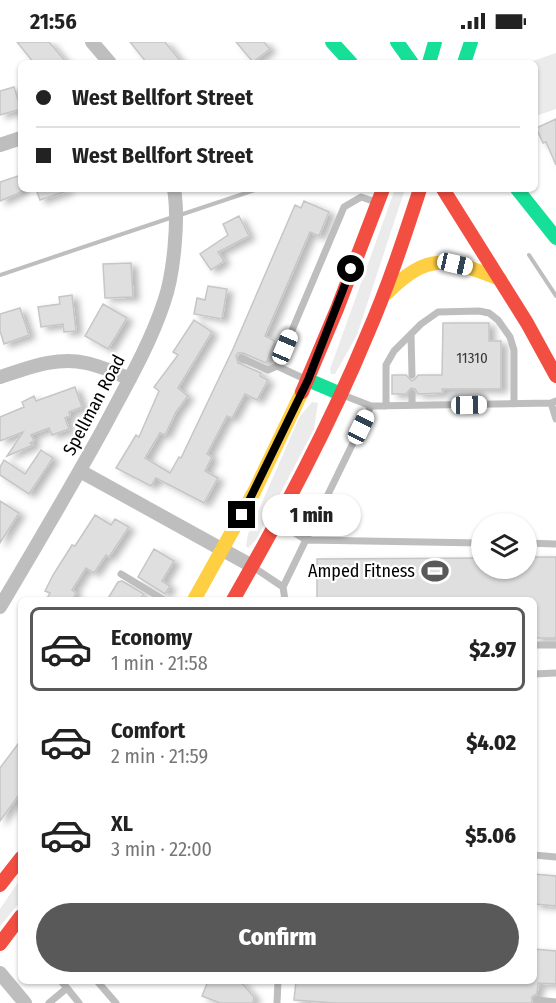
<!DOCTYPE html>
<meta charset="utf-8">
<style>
body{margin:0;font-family:"Fira Sans Condensed",sans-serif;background:#f2f2f2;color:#222;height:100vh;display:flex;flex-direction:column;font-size:22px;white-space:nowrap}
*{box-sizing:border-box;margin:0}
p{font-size:20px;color:#767676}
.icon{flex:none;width:33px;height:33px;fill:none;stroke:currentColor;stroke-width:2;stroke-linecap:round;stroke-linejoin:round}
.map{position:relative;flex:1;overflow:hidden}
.sheet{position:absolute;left:18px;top:555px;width:519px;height:387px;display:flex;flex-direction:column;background:#fff;border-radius:9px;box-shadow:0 2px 4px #0004}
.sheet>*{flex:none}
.top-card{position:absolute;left:18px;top:18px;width:520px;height:132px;border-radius:9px;box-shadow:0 2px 4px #0004;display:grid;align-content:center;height:132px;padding:0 18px;background:#fff}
.controls{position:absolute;left:471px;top:471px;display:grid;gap:12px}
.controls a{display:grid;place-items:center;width:66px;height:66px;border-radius:50%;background:#fff;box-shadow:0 2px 4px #0004;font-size:30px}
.end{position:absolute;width:27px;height:27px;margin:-14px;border:8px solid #000;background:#fff;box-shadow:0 0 0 3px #fff}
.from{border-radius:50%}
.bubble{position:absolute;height:42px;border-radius:21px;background:#fff;box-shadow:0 2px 4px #0004;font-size:20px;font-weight:800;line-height:42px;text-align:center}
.car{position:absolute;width:18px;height:36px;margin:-18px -9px;border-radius:8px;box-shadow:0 0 4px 2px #0007;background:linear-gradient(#fff 24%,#345 0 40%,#fff 0 76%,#345 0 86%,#fff 0)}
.top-card b{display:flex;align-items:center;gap:21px;height:57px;font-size:22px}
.top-card b+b{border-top:2px solid #e0e0e0}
.top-card i{width:15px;height:15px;background:#222}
ul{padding:10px 0 0;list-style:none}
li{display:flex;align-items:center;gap:18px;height:84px;margin:0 12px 9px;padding:0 6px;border:3px solid transparent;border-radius:9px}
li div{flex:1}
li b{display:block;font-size:22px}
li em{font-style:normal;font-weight:800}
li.active{border-color:#595959}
li>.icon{width:54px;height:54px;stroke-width:1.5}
.action{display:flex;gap:12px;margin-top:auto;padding:12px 18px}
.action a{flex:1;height:69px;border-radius:36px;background:#595959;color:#fff;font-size:24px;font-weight:800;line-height:69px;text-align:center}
.status{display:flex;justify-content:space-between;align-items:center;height:42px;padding:0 30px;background:#fff;direction:ltr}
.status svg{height:16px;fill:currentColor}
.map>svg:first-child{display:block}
.green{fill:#ebebeb}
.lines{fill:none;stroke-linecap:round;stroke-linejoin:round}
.stream{stroke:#bebebe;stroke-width:4}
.building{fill:#dfdfdf;stroke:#c6c6c6;stroke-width:1.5;filter:url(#shadow)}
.lane{stroke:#bebebe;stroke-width:7}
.street{stroke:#bebebe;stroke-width:14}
.fast{stroke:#16e098;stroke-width:14}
.slow{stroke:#ffcf43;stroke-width:14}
.jam{stroke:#f24e42;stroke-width:14}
.route{stroke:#000;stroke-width:8}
.labels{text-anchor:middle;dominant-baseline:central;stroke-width:4.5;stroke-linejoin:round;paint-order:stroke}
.number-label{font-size:15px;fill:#383838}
.street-label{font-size:18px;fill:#000;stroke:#fff}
.poi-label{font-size:18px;fill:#000;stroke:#fff;text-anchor:end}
</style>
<div class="status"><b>21:56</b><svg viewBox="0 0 49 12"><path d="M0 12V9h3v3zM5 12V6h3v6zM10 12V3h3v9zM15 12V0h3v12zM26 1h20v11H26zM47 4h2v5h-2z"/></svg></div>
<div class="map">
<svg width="556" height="961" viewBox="0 0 556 961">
<defs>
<filter id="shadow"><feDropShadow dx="6" dy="3.5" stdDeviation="3" flood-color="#0004"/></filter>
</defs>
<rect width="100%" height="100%" fill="#fff"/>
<path class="green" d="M556 11V67L536 74V21H527Z
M395 147H405L357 293 335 332H331L330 327Z
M312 360 318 361 314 387 256 498 248 506 246 504 248 492 300 374Z
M21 836V859L0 884V867Z"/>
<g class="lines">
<path class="stream" d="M180 173 258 147
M529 213 556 254
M0 233 173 175"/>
</g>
<path class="building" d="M17 0H49L67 21H34Z
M130 0H165L182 21H147Z
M236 0H264L270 7 253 20Z
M14 45 21 67 0 73V49Z
M556 77V123L546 100 543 101 536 86Z
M21 133V150L0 159V140Z
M36 147H67V149L40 158Z
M304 159 329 170 319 194 310 190 265 294 275 299 266 321 243 311H238L236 314 238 321 261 331 260 334 268 338 257 358 245 352 232 376 227 374 207 412 212 415 205 429 218 436 204 461 156 436 151 444 116 426 136 393 139 395 159 349 154 345 178 313 173 310 194 278 212 290 178 346 188 354 176 370 165 393 160 391 145 416 170 431 179 415 181 416 233 307 295 163 301 166Z
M239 174 249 194 218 210 224 219 211 228 200 212 228 193 223 182Z
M131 221 133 255 105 256 103 222Z
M208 244 227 247 222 277 194 272 197 256 205 258Z
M72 253 76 289 64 290 63 282 41 285 38 265 60 262 59 255Z
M103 262 127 276 108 307 85 294Z
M20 266 29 293 4 302 0 289V272Z
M443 281H489V299H501V347H442L443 351 418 352 415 347 411 346 406 352H392V333H406L412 339 415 337 418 333H442Z
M75 345 82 365 69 370 70 374 65 376 69 387 52 393 49 386 31 393 34 399 30 401 33 403 7 414 23 390 0 399V375L24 365 22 360 34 354 36 359Z
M41 408 53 416 29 452 0 433V425L4 418 25 432Z
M0 459 19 471 0 501Z
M95 473 111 483 115 477 129 485 109 515 106 513 94 531 86 526 72 548 76 551 72 558H46L50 551 45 549 53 533 72 503 75 504Z
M154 507 174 519 162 539 170 544 165 552 138 535Z
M526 515H556V596H534V558H317V517L482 516V526H526Z
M122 539 144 552 140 558H107L118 540Z
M21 698V750L0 779V726Z
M534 832 556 834V864L534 862Z
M534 907 556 909V942L538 941 537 952 532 955V961H335L294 958 296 939H534Z
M208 939H240L254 955 253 961H220L202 954Z"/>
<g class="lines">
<path class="lane" d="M411 292 412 333
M241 316 268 328 277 324 307 338
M277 324 344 165 361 155 376 160
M343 353 371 364 551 361 556 359
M551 361 556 377
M412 363V352
M386 364V323L394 309 421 282 438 270 479 269 489 271 498 278 510 295 514 308V362
M279 481 306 498 482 501
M526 501 556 502
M253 525 283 545
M121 532 164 558
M285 558 283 545 371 364
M534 603H556
M534 632 556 631
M534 813 556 815
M97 939 116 961
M67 946 79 961
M537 958 556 960
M49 961 67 946 61 939
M277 961 278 939"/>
<path class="street" d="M92 0 110 21
M0 103 21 96
M0 335C28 326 57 314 86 321 101 324 116 331 130 337
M80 429 252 524
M0 565C35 506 70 447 103 387 124 347 150 303 164 260 174 232 179 176 174 147
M0 931 25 961"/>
<path class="fast" d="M332 0 351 21
M397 0 412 21
M429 21 435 0
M464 21 471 0
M517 147 556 196
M308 338 341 352"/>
<path class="slow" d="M387 251C429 209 448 217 500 237
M194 558 254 450 302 350"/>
<path class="jam" d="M443 147 527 281 556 334
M302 350 337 267 383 147
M233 558C282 472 329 385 367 293 388 245 404 196 420 147
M0 843 21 816
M0 902 21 874"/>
</g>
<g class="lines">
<path class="route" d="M242 473 308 338 351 227"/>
</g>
<defs>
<symbol id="stadium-bare" viewBox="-9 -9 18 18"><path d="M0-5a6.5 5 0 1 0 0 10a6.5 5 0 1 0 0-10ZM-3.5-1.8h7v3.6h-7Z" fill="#595959" stroke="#fff" stroke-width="2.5" paint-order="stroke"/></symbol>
</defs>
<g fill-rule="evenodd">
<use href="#stadium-bare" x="416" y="510" width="38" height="38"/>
</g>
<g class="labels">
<g class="number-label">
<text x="472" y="316">11310</text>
</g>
<g class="street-label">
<text transform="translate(94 363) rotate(-62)">Spellman Road</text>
</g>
<g class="poi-label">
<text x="415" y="529">Amped Fitness</text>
</g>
</g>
</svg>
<div class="controls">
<a><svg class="icon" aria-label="layers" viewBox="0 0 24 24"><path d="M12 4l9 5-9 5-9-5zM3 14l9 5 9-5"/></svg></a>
</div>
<i class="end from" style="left:351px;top:227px"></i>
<i class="end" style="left:242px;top:473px"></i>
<div class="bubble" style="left:262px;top:452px;width:99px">1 min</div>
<i class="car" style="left:455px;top:222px;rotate:103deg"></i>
<i class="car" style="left:285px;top:305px;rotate:23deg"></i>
<i class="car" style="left:469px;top:363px;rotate:89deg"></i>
<i class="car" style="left:361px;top:385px;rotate:26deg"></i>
<div class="top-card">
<b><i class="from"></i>West Bellfort Street</b>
<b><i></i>West Bellfort Street</b>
</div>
<section class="sheet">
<ul>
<li class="active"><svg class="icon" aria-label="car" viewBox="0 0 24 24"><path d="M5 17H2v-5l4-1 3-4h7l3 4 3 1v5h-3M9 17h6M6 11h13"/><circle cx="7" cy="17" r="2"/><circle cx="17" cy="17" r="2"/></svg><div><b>Economy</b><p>1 min · 21:58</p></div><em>$2.97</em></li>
<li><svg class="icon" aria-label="car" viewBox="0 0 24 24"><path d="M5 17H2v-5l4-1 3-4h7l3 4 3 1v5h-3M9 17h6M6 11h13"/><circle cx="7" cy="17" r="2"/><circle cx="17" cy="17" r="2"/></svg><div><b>Comfort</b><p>2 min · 21:59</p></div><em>$4.02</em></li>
<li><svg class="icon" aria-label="car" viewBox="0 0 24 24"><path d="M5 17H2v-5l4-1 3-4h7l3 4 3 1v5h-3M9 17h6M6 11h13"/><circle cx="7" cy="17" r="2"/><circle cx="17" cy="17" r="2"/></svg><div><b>XL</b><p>3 min · 22:00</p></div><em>$5.06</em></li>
</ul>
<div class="action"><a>Confirm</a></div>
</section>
</div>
